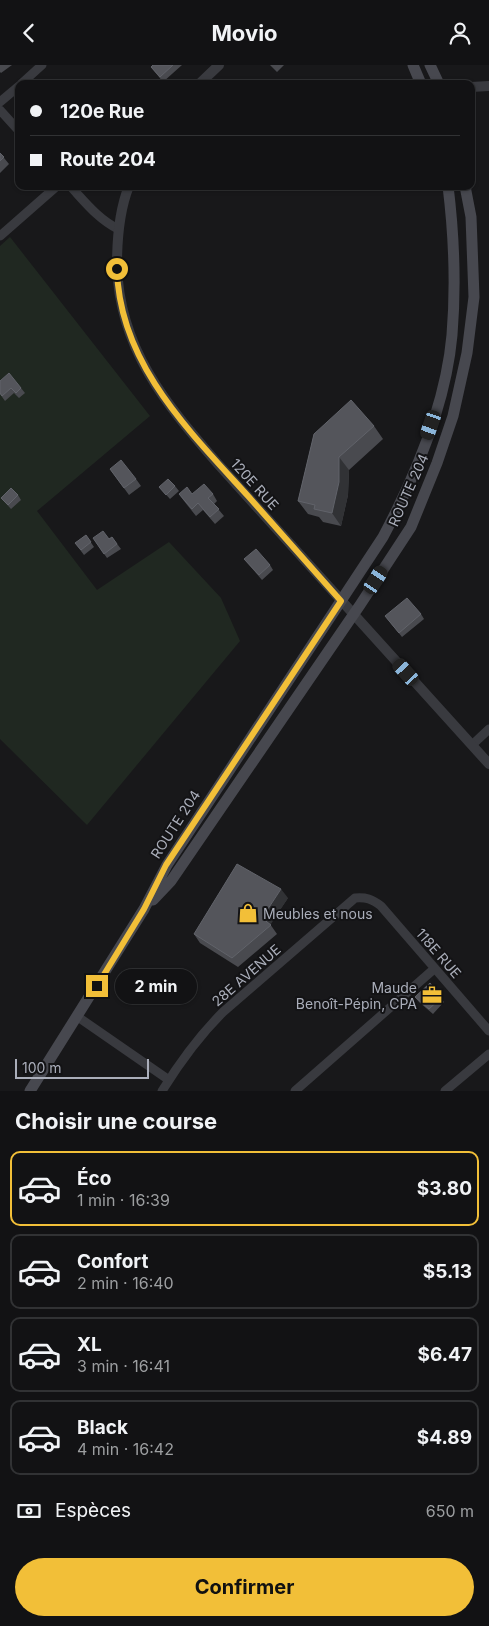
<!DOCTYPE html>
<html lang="fr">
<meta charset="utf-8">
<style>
body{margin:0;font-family:Inter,sans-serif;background:#1b1b1d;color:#f1f3f6;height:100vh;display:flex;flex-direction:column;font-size:19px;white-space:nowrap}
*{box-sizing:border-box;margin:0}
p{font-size:16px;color:#9c9ea0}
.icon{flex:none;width:28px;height:28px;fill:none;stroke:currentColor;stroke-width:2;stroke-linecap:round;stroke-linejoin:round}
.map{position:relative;height:1026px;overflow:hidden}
.sheet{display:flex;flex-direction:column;background:#121214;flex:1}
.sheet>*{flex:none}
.banner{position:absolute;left:15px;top:15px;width:460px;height:110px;border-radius:10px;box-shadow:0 1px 4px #0004,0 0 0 1px #313234;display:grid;align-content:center;height:110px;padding:0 15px;background:#121214}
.scale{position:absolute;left:15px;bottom:12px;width:134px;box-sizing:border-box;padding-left:5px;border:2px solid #aaaeba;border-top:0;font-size:14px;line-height:18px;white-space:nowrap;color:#aaaeba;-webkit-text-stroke:4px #131315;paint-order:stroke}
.end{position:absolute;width:22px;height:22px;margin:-11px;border:6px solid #f2bf38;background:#111;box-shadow:0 0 0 2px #111}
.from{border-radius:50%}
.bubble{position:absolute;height:35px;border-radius:18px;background:#121214;box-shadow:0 1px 4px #0004,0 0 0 1px #313234;font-size:16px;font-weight:700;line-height:35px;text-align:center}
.car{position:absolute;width:15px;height:30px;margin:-15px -8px;border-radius:6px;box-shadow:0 0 4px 1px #0007;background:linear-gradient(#222 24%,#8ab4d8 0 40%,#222 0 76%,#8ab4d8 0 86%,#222 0)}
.banner b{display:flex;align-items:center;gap:18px;height:48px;font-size:19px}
.banner b+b{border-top:1px solid #313234}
.banner i{width:12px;height:12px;background:#f1f3f6}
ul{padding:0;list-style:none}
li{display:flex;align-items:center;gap:15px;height:75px;margin:0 10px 8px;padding:0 5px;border:2px solid #313234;border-radius:10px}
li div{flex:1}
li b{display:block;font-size:19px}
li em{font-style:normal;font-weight:700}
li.selected{border-color:#f2bf38}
li>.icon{width:45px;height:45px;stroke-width:1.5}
h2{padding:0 15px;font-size:22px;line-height:60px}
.pay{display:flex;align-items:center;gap:12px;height:55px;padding:0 15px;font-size:19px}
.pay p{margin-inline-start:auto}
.button{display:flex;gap:10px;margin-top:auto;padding:10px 15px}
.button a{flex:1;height:58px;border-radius:30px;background:#f2bf38;color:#111;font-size:20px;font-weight:700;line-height:58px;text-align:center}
header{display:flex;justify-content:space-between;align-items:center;height:65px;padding:0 15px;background:#121214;font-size:22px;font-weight:700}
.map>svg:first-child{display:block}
.green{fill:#202821}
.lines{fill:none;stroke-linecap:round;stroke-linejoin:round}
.minor{stroke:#393a3f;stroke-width:9}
.tertiary{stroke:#393a3f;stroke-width:10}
.secondary{stroke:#47484f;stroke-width:11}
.wall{fill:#494a4f}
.shaded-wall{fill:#313235}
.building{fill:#54555b;stroke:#61636a}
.route{stroke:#f2bf38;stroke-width:6}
.labels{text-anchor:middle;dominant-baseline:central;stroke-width:4;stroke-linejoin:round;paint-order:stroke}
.street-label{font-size:14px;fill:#aaaeba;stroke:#131315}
.poi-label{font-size:14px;fill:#aaaeba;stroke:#131315;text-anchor:start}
</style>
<header><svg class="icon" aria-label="back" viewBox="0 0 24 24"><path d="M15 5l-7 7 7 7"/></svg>Movio<svg class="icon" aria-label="person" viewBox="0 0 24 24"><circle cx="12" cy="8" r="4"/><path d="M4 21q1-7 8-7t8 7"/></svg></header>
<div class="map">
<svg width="489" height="1026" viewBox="0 0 489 1026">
<rect width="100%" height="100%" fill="#18181a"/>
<path class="green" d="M10 172 150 351 37 446 97 525 169 477 221 533 240 576 87 760 0 674V181Z"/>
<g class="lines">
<path class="minor" d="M21 19 42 0
M0 37 19 21
M0 45 19 66
M70 121C85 137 98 154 118 164
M0 171 57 121
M472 680 489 664
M78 952 169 1015
M162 1026C180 997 199 971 223 947L355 833C366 832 372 834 381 841L489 966
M295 1026 434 904
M445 1026 489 989"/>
<path class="tertiary" d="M199 19 219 0
M471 22 489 21
M129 121C119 146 117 173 117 200 119 284 166 339 218 399L489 699"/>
<path class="secondary" d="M413 0 421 19
M430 0 439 19
M153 835 171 816 360 540 411 462 437 398 453 351 467 288 474 232 471 152 465 121
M30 1026 144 844 167 800 383 472C415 412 446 338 452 270 456 221 454 170 448 121"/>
</g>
<path class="wall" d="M0 0H12L1 8 0 7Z
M153 0H182L163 17 151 2Z
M270 0H284L277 7Z
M0 88 9 99 0 108Z
M0 316 21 323 25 328 19 333 14 328 5 336 0 329Z
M374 361 383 374 349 405 348 430 341 461 323 457 319 452 308 449 298 436 314 369Z
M110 404 136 414 141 421 129 430Z
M175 421 179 426 170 434 159 422Z
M179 429H213L217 436 214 439 224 451 215 459 203 445 196 451 184 436Z
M18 430 21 435 11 444 1 433Z
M86 470 94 482 84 490 75 478Z
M112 472 121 484 107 493 93 473 109 474Z
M244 494 270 500 273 505 262 515Z
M421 549 424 554 402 572 385 551Z
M288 833 270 859 277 869 238 902 200 878 194 869Z
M430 918 444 937 433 949 419 937 415 932Z"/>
<path class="shaded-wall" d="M339 392 349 405 348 430 341 461 332 448Z
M281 824 288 833 269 862 262 853Z"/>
<path class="building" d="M153 0H173L160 12 151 2Z
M0 88 4 92 0 96Z
M9 308 21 323 16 328 11 323 2 331 0 328V316Z
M351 335 374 361 339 392V417L332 448 314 444 315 440 298 436 314 369Z
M121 395 136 414 124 423 110 404Z
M168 414 175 421 166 430 159 422Z
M204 419 213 429 208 433 219 444 210 452 198 438 192 444 179 429 187 422 192 429Z
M11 423 18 430 8 440 1 433Z
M103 466 109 474 112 472 117 479 104 489 93 473Z
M86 470 91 477 81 485 75 478Z
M256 484 270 500 259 510 244 494Z
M407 533 421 549 399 568 385 551Z
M237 799 281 824 262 853 271 860 232 893 194 869Z
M430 918 441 933 429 944 415 932Z"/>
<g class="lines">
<path class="route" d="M97 921 144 844 166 800 341 536C310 501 279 466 248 431 189 366 119 298 117 204"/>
</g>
<defs>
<symbol id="shop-bare" viewBox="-9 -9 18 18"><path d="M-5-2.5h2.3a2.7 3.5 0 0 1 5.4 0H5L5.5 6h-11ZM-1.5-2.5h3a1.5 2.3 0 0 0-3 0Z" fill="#f2bf38" stroke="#131315" stroke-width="2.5" paint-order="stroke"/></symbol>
<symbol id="office-bare" viewBox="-9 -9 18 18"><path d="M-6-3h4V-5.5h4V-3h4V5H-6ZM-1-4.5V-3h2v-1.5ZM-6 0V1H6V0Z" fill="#f2bf38" stroke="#131315" stroke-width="2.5" paint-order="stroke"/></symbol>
</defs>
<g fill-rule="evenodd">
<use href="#shop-bare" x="234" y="834" width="28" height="28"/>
<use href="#office-bare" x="418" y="916" width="28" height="28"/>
</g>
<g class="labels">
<g class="street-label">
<text transform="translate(255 419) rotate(48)">120E RUE</text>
<text transform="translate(408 425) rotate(-66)">ROUTE 204</text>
<text transform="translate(175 759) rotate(-57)">ROUTE 204</text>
<text transform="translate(439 888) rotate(49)">118E RUE</text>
<text transform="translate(246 910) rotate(-41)">28E AVENUE</text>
</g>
<g class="poi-label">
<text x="263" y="848">Meubles et nous</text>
<text x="417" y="922" text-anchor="end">Maude<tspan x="417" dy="16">Benoît-Pépin, CPA</tspan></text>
</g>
</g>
</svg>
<div class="scale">100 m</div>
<i class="end from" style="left:117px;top:204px"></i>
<i class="end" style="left:97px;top:921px"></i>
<div class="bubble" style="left:115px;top:904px;width:82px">2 min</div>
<i class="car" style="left:431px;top:360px;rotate:199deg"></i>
<i class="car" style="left:376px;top:515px;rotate:33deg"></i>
<i class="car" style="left:406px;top:607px;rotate:318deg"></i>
<div class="banner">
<b><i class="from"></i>120e Rue</b>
<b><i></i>Route 204</b>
</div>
</div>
<section class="sheet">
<h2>Choisir une course</h2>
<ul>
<li class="selected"><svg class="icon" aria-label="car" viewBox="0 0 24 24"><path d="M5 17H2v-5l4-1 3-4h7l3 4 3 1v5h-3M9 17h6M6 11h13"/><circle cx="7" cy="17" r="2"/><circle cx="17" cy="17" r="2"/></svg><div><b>Éco</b><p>1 min · 16:39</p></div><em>$3.80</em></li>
<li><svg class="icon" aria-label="car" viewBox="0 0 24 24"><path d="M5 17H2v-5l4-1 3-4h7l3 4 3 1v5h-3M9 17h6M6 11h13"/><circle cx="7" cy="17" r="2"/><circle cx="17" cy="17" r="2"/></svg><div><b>Confort</b><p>2 min · 16:40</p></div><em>$5.13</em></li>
<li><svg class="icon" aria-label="car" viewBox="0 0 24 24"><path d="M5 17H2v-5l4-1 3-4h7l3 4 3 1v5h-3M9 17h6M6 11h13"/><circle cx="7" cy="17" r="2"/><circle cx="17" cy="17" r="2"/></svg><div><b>XL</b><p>3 min · 16:41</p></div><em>$6.47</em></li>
<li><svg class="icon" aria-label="car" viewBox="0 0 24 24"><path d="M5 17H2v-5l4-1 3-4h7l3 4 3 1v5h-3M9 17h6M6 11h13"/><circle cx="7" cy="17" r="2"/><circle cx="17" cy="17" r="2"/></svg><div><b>Black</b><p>4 min · 16:42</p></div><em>$4.89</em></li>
</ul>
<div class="pay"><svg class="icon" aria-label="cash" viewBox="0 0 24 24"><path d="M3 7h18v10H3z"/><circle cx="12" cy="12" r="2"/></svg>Espèces<p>650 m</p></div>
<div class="button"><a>Confirmer</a></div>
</section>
